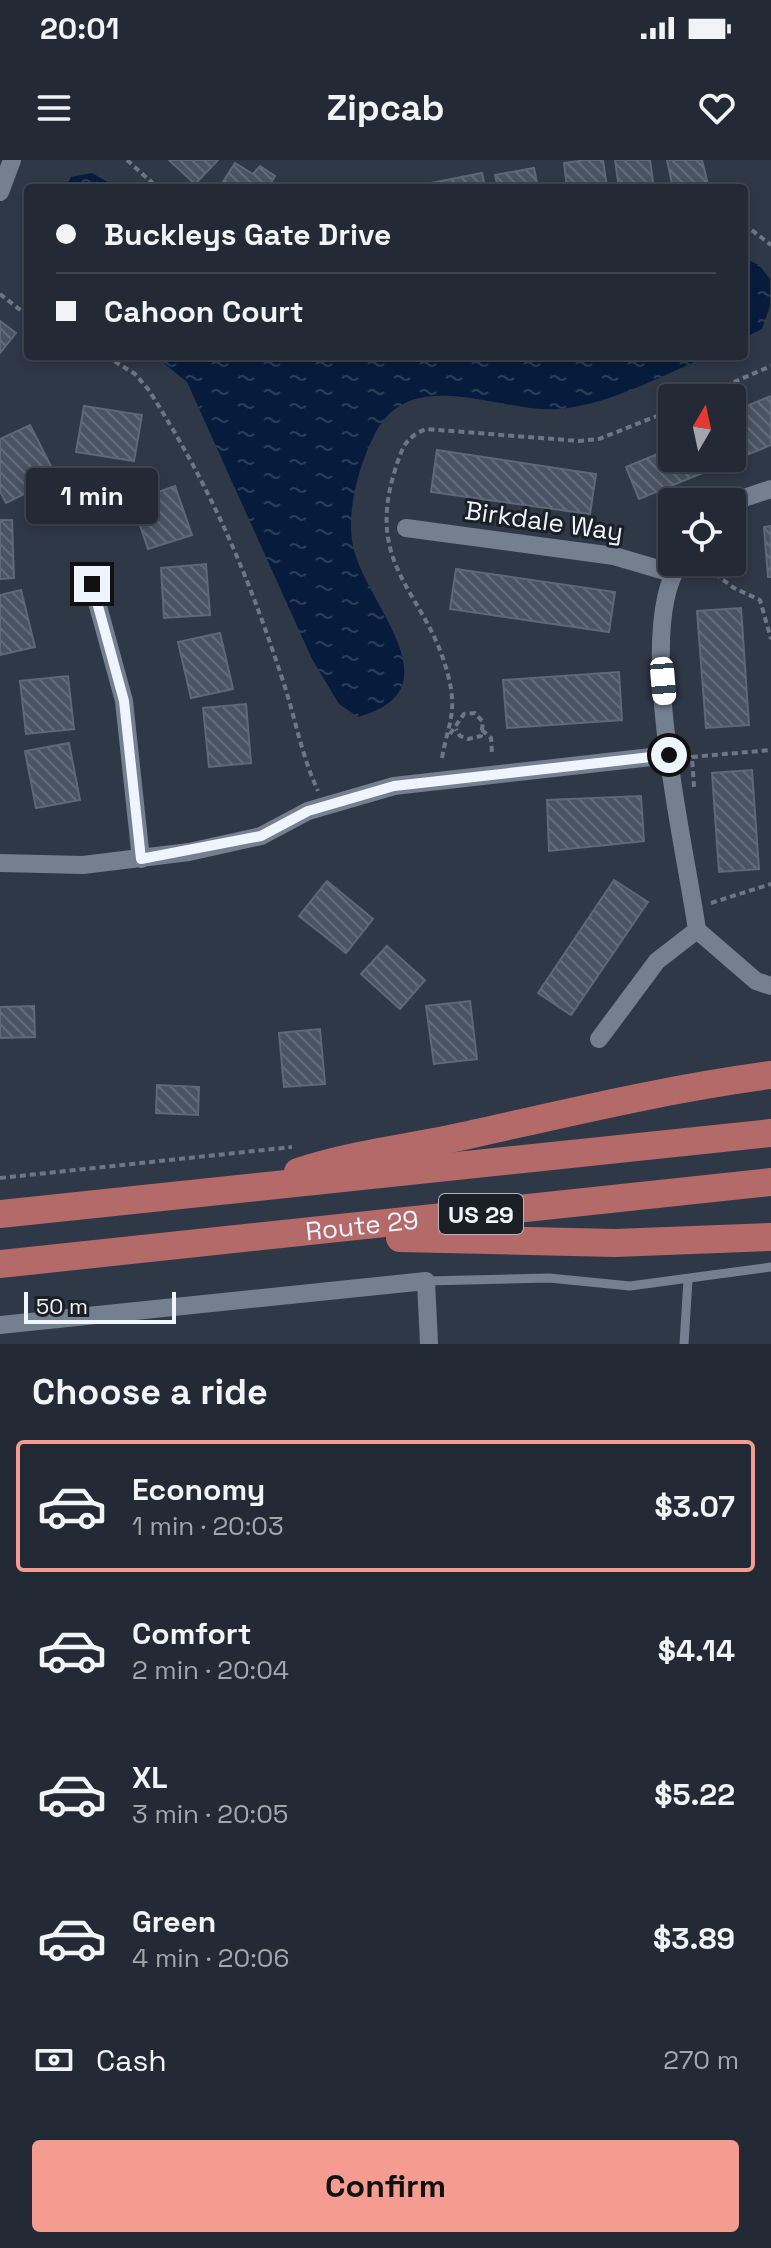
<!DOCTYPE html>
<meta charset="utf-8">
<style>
body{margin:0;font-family:"Space Grotesk",sans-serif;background:#2f3641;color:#f1f3f6;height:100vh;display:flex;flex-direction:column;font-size:30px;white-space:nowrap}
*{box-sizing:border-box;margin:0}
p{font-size:26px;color:#a3a7ad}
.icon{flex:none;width:44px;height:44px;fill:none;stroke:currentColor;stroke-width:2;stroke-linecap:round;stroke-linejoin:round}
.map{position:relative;height:1184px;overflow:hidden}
.side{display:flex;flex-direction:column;background:#232a35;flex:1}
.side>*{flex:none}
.guide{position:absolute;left:24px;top:24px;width:724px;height:176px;border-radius:8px;box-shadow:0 4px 12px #0003,0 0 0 2px #404650;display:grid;align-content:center;height:176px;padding:0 32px;background:#232a35}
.needle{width:52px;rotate:9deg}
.controls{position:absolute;left:658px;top:224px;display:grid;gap:16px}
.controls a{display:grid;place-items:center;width:88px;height:88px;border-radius:8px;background:#232a35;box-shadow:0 4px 12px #0003,0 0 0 2px #404650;font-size:40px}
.scale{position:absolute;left:24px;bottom:20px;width:152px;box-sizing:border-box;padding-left:8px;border:4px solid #eef5fe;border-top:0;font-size:22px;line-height:28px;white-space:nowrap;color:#eef5fe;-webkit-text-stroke:6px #1b1f26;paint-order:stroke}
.end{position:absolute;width:36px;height:36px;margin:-18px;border:10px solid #eef5fe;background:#111;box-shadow:0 0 0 4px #111}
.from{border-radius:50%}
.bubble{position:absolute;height:56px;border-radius:8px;background:#232a35;box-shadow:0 4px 12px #0003,0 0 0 2px #404650;font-size:26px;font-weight:800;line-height:56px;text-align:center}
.car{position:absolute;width:24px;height:48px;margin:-24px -12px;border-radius:10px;box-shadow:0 0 6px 2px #0007;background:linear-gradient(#fff 24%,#345 0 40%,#fff 0 76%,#345 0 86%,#fff 0)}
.guide b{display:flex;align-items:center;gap:28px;height:76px;font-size:30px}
.guide b+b{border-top:2px solid #404650}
.guide i{width:20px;height:20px;background:#f1f3f6}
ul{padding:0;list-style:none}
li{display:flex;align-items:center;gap:24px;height:132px;margin:0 16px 12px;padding:0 16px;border:4px solid transparent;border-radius:8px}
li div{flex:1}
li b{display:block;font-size:30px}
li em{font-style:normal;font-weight:800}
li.selected{border-color:#f59c90}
li>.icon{width:72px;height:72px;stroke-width:1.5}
h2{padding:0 32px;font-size:36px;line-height:96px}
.pay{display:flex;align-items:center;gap:20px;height:88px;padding:0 32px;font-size:30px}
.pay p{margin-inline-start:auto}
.button{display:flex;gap:16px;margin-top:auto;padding:16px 32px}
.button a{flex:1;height:92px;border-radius:8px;background:#f59c90;color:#111;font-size:32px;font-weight:800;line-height:92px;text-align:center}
.status{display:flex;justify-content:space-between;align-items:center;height:56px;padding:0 40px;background:#232a35;direction:ltr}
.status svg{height:22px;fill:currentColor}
header{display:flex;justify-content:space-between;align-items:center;height:104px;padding:0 32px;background:#232a35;font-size:36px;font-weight:800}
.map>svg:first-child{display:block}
.water{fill:url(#water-ripples)}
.building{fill:url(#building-back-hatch);stroke:#5d6878;stroke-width:2}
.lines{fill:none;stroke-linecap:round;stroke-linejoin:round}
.path{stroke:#6d7683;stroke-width:4;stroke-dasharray:6 4;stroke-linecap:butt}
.service{stroke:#747f90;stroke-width:9}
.minor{stroke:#747f90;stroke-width:18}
.primary{stroke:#b46a69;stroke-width:28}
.route{stroke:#eef5fe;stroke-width:10}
.labels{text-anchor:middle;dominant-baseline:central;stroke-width:6;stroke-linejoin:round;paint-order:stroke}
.shield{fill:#1b1f26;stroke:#afb5bd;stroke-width:2}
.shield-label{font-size:24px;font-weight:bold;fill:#eef5fe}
.street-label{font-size:26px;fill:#eef5fe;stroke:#1b1f26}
</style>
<div class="status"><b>20:01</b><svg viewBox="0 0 49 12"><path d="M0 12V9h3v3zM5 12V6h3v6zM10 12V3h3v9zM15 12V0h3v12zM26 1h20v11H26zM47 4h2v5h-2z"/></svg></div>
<header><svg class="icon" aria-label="menu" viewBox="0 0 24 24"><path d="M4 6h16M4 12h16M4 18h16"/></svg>Zipcab<svg class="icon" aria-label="heart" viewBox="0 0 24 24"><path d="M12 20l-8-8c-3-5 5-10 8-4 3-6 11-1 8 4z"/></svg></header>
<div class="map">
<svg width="771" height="1184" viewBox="0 0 771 1184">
<defs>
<pattern id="water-ripples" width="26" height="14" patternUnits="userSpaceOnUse" patternTransform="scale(2)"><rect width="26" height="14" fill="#071c3d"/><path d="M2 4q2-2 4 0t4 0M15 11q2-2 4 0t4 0" fill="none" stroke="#2b3e5a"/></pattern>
<pattern id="building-back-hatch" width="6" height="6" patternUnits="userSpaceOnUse" patternTransform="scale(2)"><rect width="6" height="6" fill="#495363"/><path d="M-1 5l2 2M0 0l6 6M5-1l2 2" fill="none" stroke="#646c7a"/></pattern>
</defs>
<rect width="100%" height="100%" fill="#2f3847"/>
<path class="water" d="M92 13 118 28H65L71 17Z
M744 98 759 105 770 119V146L762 169 744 178Z
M155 196H708C661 216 611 244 560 249 498 254 408 201 373 278 358 308 345 356 354 390 369 448 457 530 358 557L339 544 312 499 187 222Z"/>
<path class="building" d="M169 0H218L195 24Z
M586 0H603L607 28H567L564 3Z
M615 0H650L654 28H619Z
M667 0H702L708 25 673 28Z
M235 3 253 14 260 6 275 16 268 28H219Z
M534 8 538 28H498L495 15Z
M482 13 485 28H432L431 23Z
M0 161 16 173 0 193Z
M771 236V285L639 339 626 307 672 288V298H732V252Z
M84 246 142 255 134 301 76 292Z
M30 265 57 318 6 343 0 331V279Z
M437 290 596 314 590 354 431 332Z
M175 326 192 375 148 389 132 341Z
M0 360H12L14 418 0 419Z
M771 366V417H768L764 367Z
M206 404 210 455 164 458 161 408Z
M456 409 615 432 609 472 450 449Z
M21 430 35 487 0 495V435Z
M741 448 749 565 706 568 697 451Z
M220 473 233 529 191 538 178 482Z
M619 512 622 560 507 568 503 520Z
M68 516 74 569 26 574 20 521Z
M246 544 251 603 209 607 203 548Z
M69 583 80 640 36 648 25 591Z
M752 610 759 709 719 712 712 613Z
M641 636 644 681 549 691 547 640Z
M614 720 648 742 571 855 538 833Z
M327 721 373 759 346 793 299 756Z
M387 786 425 820 400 849 361 814Z
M470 841 477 899 434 904 426 846Z
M34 846 35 877 0 878V847Z
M320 869 325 924 284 927 279 873Z
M157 925 199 927 198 955 156 953Z"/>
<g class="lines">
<path class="path" d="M127 0 158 28
M744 64 771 85
M0 134 28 156
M106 196 135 214 148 229C209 324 246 409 281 515 295 555 300 592 318 631
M697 238 771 206
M699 402 734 428 760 440 771 479
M482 570 491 578 492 593
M450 574 464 554 475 553 483 562 481 576 468 579 460 576 456 569
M442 598C448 563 458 553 448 515 427 432 364 409 395 310 402 289 404 278 426 269L579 281 599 279 672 250
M694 627 692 597 771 590
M711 743 771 724
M0 1018 292 987"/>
<path class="service" d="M426 1121 549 1118 630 1126 771 1107
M684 1184 688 1120"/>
<path class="minor" d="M0 32 12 0
M732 348 744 338 771 329
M406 368 614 396 672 413
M681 402C632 464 686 690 697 770L756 821 771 826
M92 424 124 541 141 699
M0 703 83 705 189 692 261 676 308 651 394 626 669 595
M599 879 657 801 697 770
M0 1165 426 1121 429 1184"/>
<g class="primary">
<path d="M298 1012C351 994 405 989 459 977 563 954 665 929 771 915"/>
<path d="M0 1054 771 973"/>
<path d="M400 1078 615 1083 771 1077"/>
<path id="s1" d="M0 1104 771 1022"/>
</g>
</g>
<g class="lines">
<path class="route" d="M92 424 124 541 141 699 261 676 308 651 394 626 669 595"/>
</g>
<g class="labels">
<rect class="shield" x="439" y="1034" width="84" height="40" rx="6"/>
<g class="shield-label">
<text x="481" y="1054">US 29</text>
</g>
<g class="street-label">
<text transform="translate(544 361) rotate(8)">Birkdale Way</text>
<text stroke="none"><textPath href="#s1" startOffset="364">Route 29</textPath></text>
</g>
</g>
</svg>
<div class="controls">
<a><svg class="needle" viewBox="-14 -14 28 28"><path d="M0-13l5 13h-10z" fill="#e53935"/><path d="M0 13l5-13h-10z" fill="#a3a7ad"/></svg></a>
<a><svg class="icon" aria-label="locate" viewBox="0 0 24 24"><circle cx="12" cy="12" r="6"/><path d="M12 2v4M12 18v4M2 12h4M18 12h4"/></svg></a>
</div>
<div class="scale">50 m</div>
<i class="end from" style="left:669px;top:595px"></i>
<i class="end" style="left:92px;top:424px"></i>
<div class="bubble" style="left:26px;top:308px;width:132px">1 min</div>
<i class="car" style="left:663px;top:521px;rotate:175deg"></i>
<div class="guide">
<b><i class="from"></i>Buckleys Gate Drive</b>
<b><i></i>Cahoon Court</b>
</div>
</div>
<section class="side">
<h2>Choose a ride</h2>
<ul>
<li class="selected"><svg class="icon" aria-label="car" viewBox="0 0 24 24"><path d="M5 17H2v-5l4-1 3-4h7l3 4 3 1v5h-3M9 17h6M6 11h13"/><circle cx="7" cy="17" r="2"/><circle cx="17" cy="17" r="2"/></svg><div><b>Economy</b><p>1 min · 20:03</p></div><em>$3.07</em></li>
<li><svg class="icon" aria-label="car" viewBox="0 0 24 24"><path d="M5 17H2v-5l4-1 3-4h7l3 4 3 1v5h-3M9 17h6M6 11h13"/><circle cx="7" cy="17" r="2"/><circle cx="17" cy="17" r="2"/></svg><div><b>Comfort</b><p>2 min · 20:04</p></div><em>$4.14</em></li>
<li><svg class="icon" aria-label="car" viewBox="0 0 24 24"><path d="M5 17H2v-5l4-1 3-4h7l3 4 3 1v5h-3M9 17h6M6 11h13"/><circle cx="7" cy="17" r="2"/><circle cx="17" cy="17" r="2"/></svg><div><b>XL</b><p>3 min · 20:05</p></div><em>$5.22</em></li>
<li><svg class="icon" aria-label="car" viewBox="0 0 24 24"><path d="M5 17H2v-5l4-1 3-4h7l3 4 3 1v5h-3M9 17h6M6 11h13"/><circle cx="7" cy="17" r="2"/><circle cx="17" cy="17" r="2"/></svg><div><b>Green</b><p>4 min · 20:06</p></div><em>$3.89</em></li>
</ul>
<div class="pay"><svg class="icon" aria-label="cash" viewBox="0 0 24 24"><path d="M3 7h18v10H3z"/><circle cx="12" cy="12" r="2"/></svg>Cash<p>270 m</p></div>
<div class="button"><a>Confirm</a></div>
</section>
